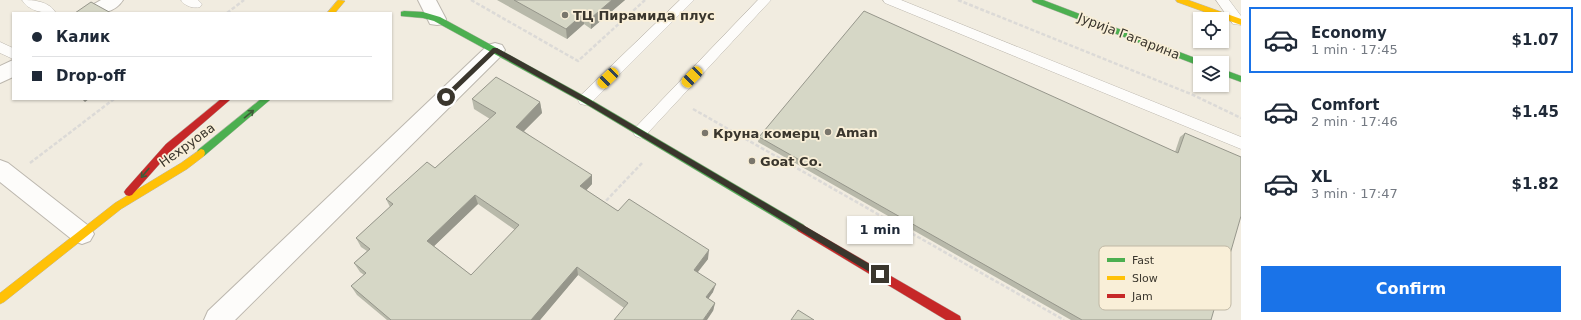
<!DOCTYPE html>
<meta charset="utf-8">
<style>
body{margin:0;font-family:"DejaVu Sans",sans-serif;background:#f2f2f3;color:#1f2937;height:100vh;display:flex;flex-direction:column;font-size:15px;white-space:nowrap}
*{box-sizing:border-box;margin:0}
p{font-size:13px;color:#747a83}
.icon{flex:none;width:22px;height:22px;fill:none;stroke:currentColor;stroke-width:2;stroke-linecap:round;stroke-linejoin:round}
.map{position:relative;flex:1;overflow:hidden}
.sheet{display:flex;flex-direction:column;background:#fff;width:340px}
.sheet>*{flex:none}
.guide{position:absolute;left:12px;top:12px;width:380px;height:88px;border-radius:0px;box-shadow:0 1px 3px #0004;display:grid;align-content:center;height:88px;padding:0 20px;background:#fff}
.controls{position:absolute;left:1193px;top:12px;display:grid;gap:8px}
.controls a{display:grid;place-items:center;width:36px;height:36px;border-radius:0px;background:#fff;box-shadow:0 1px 3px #0004;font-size:20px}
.end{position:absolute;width:18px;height:18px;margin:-9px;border:5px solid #3a362d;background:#fff;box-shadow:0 0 0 2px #fff}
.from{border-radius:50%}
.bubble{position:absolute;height:28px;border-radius:0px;background:#fff;box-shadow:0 1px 3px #0004;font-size:13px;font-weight:800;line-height:28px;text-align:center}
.car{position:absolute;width:12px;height:24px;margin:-12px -6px;border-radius:5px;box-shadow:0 0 3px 1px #0007;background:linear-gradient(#f5c518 24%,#345 0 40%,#f5c518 0 76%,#345 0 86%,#f5c518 0)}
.guide b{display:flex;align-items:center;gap:14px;height:38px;font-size:15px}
.guide b+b{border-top:1px solid #e0e1e3}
.guide i{width:10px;height:10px;background:#1f2937}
ul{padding:7px 0 0;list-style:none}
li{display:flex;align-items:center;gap:12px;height:66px;margin:0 8px 6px;padding:0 12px;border:2px solid transparent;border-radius:0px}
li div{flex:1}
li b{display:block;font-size:15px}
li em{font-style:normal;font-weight:800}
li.active{border-color:#1a73e8}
li>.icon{width:36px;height:36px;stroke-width:1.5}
.action{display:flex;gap:8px;margin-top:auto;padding:8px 20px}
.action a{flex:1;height:46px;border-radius:0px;background:#1a73e8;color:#fff;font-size:16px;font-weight:800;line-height:46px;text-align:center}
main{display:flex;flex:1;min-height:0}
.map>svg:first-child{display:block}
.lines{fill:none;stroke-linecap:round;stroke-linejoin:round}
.lane-casing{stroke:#bcb7ae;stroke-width:1}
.street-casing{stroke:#bcb7ae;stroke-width:2}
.fast-casing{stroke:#bcb7ae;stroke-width:1}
.slow-casing{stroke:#bcb7ae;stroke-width:1}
.jam-casing{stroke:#bcb7ae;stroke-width:1}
.path{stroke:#dcdad7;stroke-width:2.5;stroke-dasharray:4 2;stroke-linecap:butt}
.lane{fill:#fdfcfa;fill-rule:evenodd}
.street{fill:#fdfcfa;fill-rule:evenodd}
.fast{fill:#4caf50;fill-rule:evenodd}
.slow{fill:#ffc107;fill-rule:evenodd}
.jam{fill:#c62828;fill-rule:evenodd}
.wall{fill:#b8b9aa;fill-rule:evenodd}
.shaded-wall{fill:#96968b}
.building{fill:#d6d7c6;stroke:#96968b;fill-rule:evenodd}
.oneway{stroke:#3f5a38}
.route{fill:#3a362d}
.poi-dot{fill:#7a766c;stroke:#f9efd8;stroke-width:1.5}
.labels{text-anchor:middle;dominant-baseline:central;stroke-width:3.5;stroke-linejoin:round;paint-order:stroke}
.poi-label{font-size:13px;font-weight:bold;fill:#3a362d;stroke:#f9efd8;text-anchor:start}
.street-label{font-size:13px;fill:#3a362d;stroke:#f9efd8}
.key{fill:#f9efd8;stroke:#c0b8a5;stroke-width:1}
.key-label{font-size:11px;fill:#3a362d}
</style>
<main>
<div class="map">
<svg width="1241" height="320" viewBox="0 0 1241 320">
<rect width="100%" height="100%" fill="#f1ece0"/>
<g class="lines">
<defs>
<path id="lane" d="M22 0C34 0 49 1 56 13 44 13 29 12 22 0Z
M181 0H198L202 4 200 7C194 9 184 6 181 0Z
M680 0H694L590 104 585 105 580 104 578 100 580 96Z
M758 0H771L645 136 640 138 635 136 633 132 635 128Z
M883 0H901L1241 137V149L885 3Z
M1216 0H1229L1241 16V25L1233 24Z
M0 42 13 48V59L0 53Z"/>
<path id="street" d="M101 0H123C114 14 100 13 85 13L87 8Z
M418 0H436L446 19 444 24 437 25 430 24Z
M495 43 502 45 505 50 502 55 235 320H204L208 311 488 45Z
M13 60V77L0 83V66Z
M0 160 8 163 90 227 94 234 90 241 82 244 74 241 0 182Z"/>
<path id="fast" d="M1032 0H1043L1203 61 1204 63H1200V66L1197 65 1033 2Z
M404 11 423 12 440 17 588 98 804 225 806 228 804 231 801 232 798 231 582 102 434 21 423 18 401 16V12Z
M1222 69 1241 76V82L1222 75Z
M261 99H271L204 156H198L197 153 198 150Z"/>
<path id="slow" d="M338 0 345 1 335 13H327Z
M1176 0H1188L1241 19V25L1177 2Z
M201 149 204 150 205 153 204 156 187 169 121 209 4 302 0 304V293L115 203 181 163Z"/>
<path id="jam" d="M221 99H231L172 150 132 195 129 196 126 195 124 192 126 189 166 144Z
M801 224 960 316 961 320H946L798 231 796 228 798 225Z"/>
</defs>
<use href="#lane" class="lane-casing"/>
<use href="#street" class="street-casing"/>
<use href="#fast" class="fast-casing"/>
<use href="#slow" class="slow-casing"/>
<use href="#jam" class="jam-casing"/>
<path class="path" d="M471 0 578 61 645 0
M958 0 1191 94 1241 118
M227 13 244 0
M693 109 1064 320
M30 163 114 99
M602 205 643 162"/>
<use href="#lane" class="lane"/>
<use href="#street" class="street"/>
<use href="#fast" class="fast"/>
<use href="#slow" class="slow"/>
<use href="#jam" class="jam"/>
</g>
<path class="wall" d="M497 0H625L591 29 584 24 567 39Z
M472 99 540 102 542 113 524 131 592 184 586 190 618 211 708 259 698 272 713 292 708 298 715 303 713 311 624 308 578 275 540 320H387L357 295 351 286 364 275 360 272 354 263 367 251 361 247 356 238 390 207 386 199 435 168 490 119 474 109ZM478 204 515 230 471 275 434 246Z
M1185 133 1211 320H1071L758 142 759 137 1175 152 1180 137Z"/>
<path class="shaded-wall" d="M612 0H625L591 29V18Z
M583 14 584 24 567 39 566 29Z
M82 99H89L85 102Z
M540 102 542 113 518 137 516 127Z
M592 175V184L581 196 580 186Z
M475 195 478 204 431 249 427 241Z
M709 250 708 259 693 278 694 270Z
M577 267 578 275 540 320H531Z
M716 284 713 292 704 305 706 297Z
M715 303 713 311 707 320H703Z"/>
<path class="building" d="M514 0H612L591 18 583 14 566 29Z
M91 2 111 13H75Z
M864 11 1178 153 1185 133 1241 157V216L1211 320H1082L759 137Z
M496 77 540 102 516 127 592 175 580 186 618 211 629 199 709 250 694 270 716 284 706 297 715 303 703 320H614L628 303 577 267 531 320H391L351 286 366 273 354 263 370 249 356 238 393 204 386 199 427 162 435 168 496 113 472 99ZM475 195 519 225 471 275 427 241Z
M798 310 814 320H791Z"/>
<defs><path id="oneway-shaft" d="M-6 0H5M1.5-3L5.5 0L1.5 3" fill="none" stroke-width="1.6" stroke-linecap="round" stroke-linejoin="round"/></defs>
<g class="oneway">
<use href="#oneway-shaft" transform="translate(249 114) rotate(-39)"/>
<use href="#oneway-shaft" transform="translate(145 173) rotate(130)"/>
</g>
<path class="route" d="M493 48H497L587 98 883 272V277H878L583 102 495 53 448 98H444V95Z"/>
<g class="poi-dot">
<circle cx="565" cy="15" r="4"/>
<circle cx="828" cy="132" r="4"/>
<circle cx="705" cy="133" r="4"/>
<circle cx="752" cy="161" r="4"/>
</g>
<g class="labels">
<g class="poi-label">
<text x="573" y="15">ТЦ Пирамида плус</text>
<text x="836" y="132">Aman</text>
<text x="713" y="133">Круна комерц</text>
<text x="760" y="161">Goat Co.</text>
</g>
<g class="street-label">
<text transform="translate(1129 36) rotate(21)">Јурија Гагарина</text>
<text transform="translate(187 145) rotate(-36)">Нехруова</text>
</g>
</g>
<rect x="1099" y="246" width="132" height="64" rx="6" class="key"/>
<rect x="1107" y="258" width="18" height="4" fill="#4caf50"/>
<rect x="1107" y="276" width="18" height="4" fill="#ffc107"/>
<rect x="1107" y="294" width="18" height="4" fill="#c62828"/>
<g class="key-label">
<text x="1132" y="264">Fast</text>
<text x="1132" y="282">Slow</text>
<text x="1132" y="300">Jam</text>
</g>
</svg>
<div class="controls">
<a><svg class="icon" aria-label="locate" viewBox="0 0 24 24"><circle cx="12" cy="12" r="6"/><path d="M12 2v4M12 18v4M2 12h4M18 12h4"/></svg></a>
<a><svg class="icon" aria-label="layers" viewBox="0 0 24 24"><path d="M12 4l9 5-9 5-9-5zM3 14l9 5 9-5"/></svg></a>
</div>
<i class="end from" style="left:446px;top:97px"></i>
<i class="end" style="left:880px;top:274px"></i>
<div class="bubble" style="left:847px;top:216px;width:66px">1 min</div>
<i class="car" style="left:692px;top:77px;rotate:224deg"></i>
<i class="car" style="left:608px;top:78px;rotate:226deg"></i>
<div class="guide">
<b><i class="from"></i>Калик</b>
<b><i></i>Drop-off</b>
</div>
</div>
<section class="sheet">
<ul>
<li class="active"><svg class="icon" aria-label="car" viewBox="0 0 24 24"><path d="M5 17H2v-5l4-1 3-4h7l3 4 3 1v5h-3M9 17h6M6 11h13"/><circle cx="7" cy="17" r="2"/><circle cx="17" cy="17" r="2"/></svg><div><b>Economy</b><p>1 min · 17:45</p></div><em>$1.07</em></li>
<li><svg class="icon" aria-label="car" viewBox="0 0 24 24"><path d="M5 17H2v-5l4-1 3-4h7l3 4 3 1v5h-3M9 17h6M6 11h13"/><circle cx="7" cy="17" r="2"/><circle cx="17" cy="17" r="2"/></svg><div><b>Comfort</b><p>2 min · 17:46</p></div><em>$1.45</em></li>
<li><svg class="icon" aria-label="car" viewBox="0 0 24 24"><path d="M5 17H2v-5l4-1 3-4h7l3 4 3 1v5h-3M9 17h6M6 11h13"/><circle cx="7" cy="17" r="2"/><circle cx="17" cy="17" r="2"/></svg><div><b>XL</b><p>3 min · 17:47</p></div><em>$1.82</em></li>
</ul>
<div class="action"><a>Confirm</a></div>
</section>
</main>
